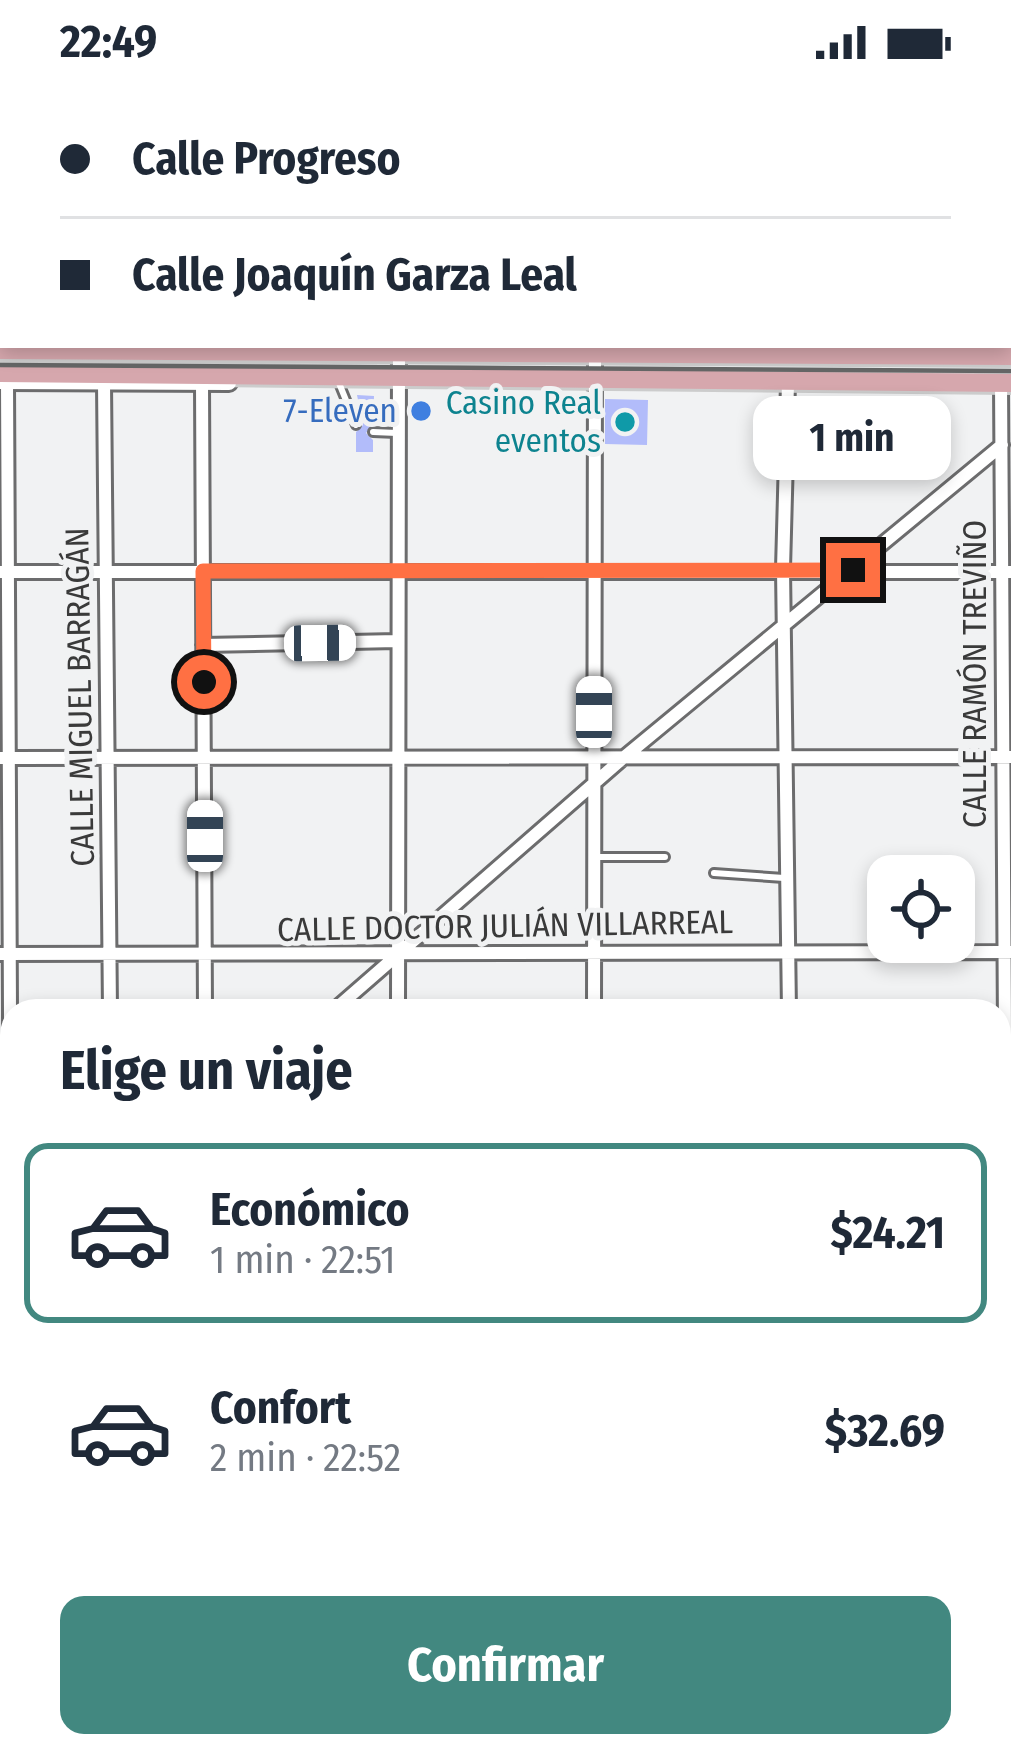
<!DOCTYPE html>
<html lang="es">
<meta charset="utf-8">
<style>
body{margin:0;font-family:"Fira Sans Condensed",sans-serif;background:#f6f6f7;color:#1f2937;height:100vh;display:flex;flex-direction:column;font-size:45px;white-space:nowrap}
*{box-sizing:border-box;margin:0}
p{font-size:39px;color:#747a83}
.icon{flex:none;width:66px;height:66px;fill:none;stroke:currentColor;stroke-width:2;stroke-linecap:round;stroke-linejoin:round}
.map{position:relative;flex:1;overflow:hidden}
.drawer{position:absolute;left:0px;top:915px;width:1011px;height:759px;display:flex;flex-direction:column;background:#fff;border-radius:36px 36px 0 0;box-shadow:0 6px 18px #0003}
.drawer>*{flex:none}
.top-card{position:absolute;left:0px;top:0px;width:1011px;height:264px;box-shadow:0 6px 18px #0003;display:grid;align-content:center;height:264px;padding:0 60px;background:#fff}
.fabs{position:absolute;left:867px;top:771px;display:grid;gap:24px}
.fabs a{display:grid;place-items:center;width:108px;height:108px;border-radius:24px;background:#fff;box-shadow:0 6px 18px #0003;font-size:60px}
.end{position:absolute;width:54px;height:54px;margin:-27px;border:15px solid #ff7043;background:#111;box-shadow:0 0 0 6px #111}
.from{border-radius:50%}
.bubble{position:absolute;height:84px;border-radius:24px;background:#fff;box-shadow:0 6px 18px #0003;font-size:39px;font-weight:700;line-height:84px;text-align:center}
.car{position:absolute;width:36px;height:72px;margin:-36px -18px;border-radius:15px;box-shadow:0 0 9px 3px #0007;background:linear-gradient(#fff 24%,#345 0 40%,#fff 0 76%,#345 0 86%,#fff 0)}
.top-card b{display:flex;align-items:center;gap:42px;height:114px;font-size:45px}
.top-card b+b{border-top:3px solid #e0e1e3}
.top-card i{width:30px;height:30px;background:#1f2937}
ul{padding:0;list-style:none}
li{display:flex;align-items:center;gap:36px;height:180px;margin:0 24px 18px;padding:0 36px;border:6px solid transparent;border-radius:24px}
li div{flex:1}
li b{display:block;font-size:45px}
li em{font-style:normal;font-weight:700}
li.on{border-color:#428880}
li>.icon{width:108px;height:108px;stroke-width:1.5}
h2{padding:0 60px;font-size:54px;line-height:144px}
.primary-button{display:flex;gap:24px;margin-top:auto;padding:24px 60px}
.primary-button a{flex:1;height:138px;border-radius:24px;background:#428880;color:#fff;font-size:48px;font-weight:700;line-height:138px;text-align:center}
.status{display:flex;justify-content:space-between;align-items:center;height:84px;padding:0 60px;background:#fff;direction:ltr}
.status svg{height:33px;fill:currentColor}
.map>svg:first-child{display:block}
.building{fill:#b2bcfa}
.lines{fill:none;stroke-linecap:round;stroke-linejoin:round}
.service-casing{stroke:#6c6c6d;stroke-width:12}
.minor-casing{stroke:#6c6c6d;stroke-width:18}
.tertiary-casing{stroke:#6c6c6d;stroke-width:20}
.secondary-casing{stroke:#6c6c6d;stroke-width:22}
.primary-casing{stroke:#ccc;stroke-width:24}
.service{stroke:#fff;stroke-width:6}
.minor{stroke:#fff;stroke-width:12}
.tertiary{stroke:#fff;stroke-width:14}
.secondary{stroke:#fff;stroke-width:16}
.primary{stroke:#d6a7ad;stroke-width:18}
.rail{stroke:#656666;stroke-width:4.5}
.route{stroke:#ff7043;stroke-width:15}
.shop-dot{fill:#3f7fe0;stroke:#f1f2f3;stroke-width:4.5}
.culture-dot{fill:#0f9aa8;stroke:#f1f2f3;stroke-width:4.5}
.labels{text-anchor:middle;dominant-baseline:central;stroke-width:10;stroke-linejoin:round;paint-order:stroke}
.culture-label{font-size:33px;fill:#0d838f;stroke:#f1f2f3;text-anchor:end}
.shop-label{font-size:33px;fill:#366cbe;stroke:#f1f2f3;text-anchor:end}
.street-label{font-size:33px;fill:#3a3a3a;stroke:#f1f2f3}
</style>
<div class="status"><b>22:49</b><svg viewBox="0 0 49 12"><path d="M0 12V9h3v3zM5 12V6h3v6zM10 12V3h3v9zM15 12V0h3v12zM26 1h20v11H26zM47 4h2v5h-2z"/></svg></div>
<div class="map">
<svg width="1011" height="1672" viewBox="0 0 1011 1672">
<rect width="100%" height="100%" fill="#f1f2f3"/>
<path class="building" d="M357 311 374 312 373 340 366 349 373 356V368H356V348L363 341Z
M605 315 648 316 647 361 605 360Z"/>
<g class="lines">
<defs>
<path id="service" d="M339 299 356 341
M373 348 397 349
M598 773H665
M714 789 784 794
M0 1655 11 1672
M254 1672 255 1662"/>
<path id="minor" d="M395 0V3
M658 0V3
M786 0V3
M1003 0V3
M108 3V0
M208 3V0
M530 3V0
M0 72H3
M1008 80H1011
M0 169H3
M104 299 110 927
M788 299 783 485 789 927
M1001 299 1008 1431 1003 1672
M202 300 205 927
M0 488H1011
M203 561 397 557
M0 674 1010 673
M0 870 1011 868
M333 927 622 675 1002 361
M398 927 399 262
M594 927 595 269
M0 1164 11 1138 7 298
M0 1199 12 1190
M0 1436 12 1437
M402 1662V1672
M597 1662V1672
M792 1662V1672"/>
<path id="tertiary" d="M0 298 229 299
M0 1134 12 1139
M999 1231H1011
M0 1510 12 1485
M0 1580 12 1589
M120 1662 135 1672"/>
<path id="secondary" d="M17 3 22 0
M0 14 3 12"/>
<path id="primary" d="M0 266 1011 272
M0 289 1011 299"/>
</defs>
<use href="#service" class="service-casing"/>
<use href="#minor" class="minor-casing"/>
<use href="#tertiary" class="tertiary-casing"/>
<use href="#secondary" class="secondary-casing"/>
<use href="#primary" class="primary-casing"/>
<use href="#service" class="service"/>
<use href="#minor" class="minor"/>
<use href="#tertiary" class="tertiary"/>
<use href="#secondary" class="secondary"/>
<use href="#primary" class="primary"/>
<path class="rail" d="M0 281 1011 287
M0 1600 12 1610
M87 1662 102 1672"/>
</g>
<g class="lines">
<path class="route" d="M204 598 203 487 853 486"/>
</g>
<circle class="shop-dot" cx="421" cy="327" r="12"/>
<circle class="culture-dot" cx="625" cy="338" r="12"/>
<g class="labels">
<g class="culture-label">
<text x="601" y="319">Casino Real<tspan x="601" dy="38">eventos</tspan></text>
</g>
<g class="shop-label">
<text x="397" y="327">7-Eleven</text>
</g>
<g class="street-label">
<text transform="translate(975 590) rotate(-90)">CALLE RAMÓN TREVIÑO</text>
<text transform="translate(80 613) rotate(-91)">CALLE MIGUEL BARRAGÁN</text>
<text transform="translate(505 842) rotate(-1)">CALLE DOCTOR JULIÁN VILLARREAL</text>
</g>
</g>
</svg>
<div class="fabs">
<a><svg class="icon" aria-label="locate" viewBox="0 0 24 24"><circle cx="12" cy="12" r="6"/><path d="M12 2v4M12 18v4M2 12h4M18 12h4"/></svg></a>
</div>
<i class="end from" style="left:204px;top:598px"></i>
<i class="end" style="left:853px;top:486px"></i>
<div class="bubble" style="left:753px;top:312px;width:198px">1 min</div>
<i class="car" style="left:320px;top:559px;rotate:89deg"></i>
<i class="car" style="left:594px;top:628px;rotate:0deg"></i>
<i class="car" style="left:205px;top:752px;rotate:0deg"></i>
<div class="top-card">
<b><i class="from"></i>Calle Progreso</b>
<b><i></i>Calle Joaquín Garza Leal</b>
</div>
<section class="drawer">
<h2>Elige un viaje</h2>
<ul>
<li class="on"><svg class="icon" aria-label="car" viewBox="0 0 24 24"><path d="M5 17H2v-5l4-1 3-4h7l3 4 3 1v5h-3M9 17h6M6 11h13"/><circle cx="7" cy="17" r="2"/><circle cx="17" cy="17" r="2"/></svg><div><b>Económico</b><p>1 min · 22:51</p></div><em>$24.21</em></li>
<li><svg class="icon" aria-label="car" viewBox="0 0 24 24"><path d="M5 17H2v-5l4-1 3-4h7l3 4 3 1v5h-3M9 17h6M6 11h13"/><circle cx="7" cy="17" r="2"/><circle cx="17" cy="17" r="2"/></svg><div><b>Confort</b><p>2 min · 22:52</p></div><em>$32.69</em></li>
</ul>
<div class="primary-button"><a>Confirmar</a></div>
</section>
</div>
